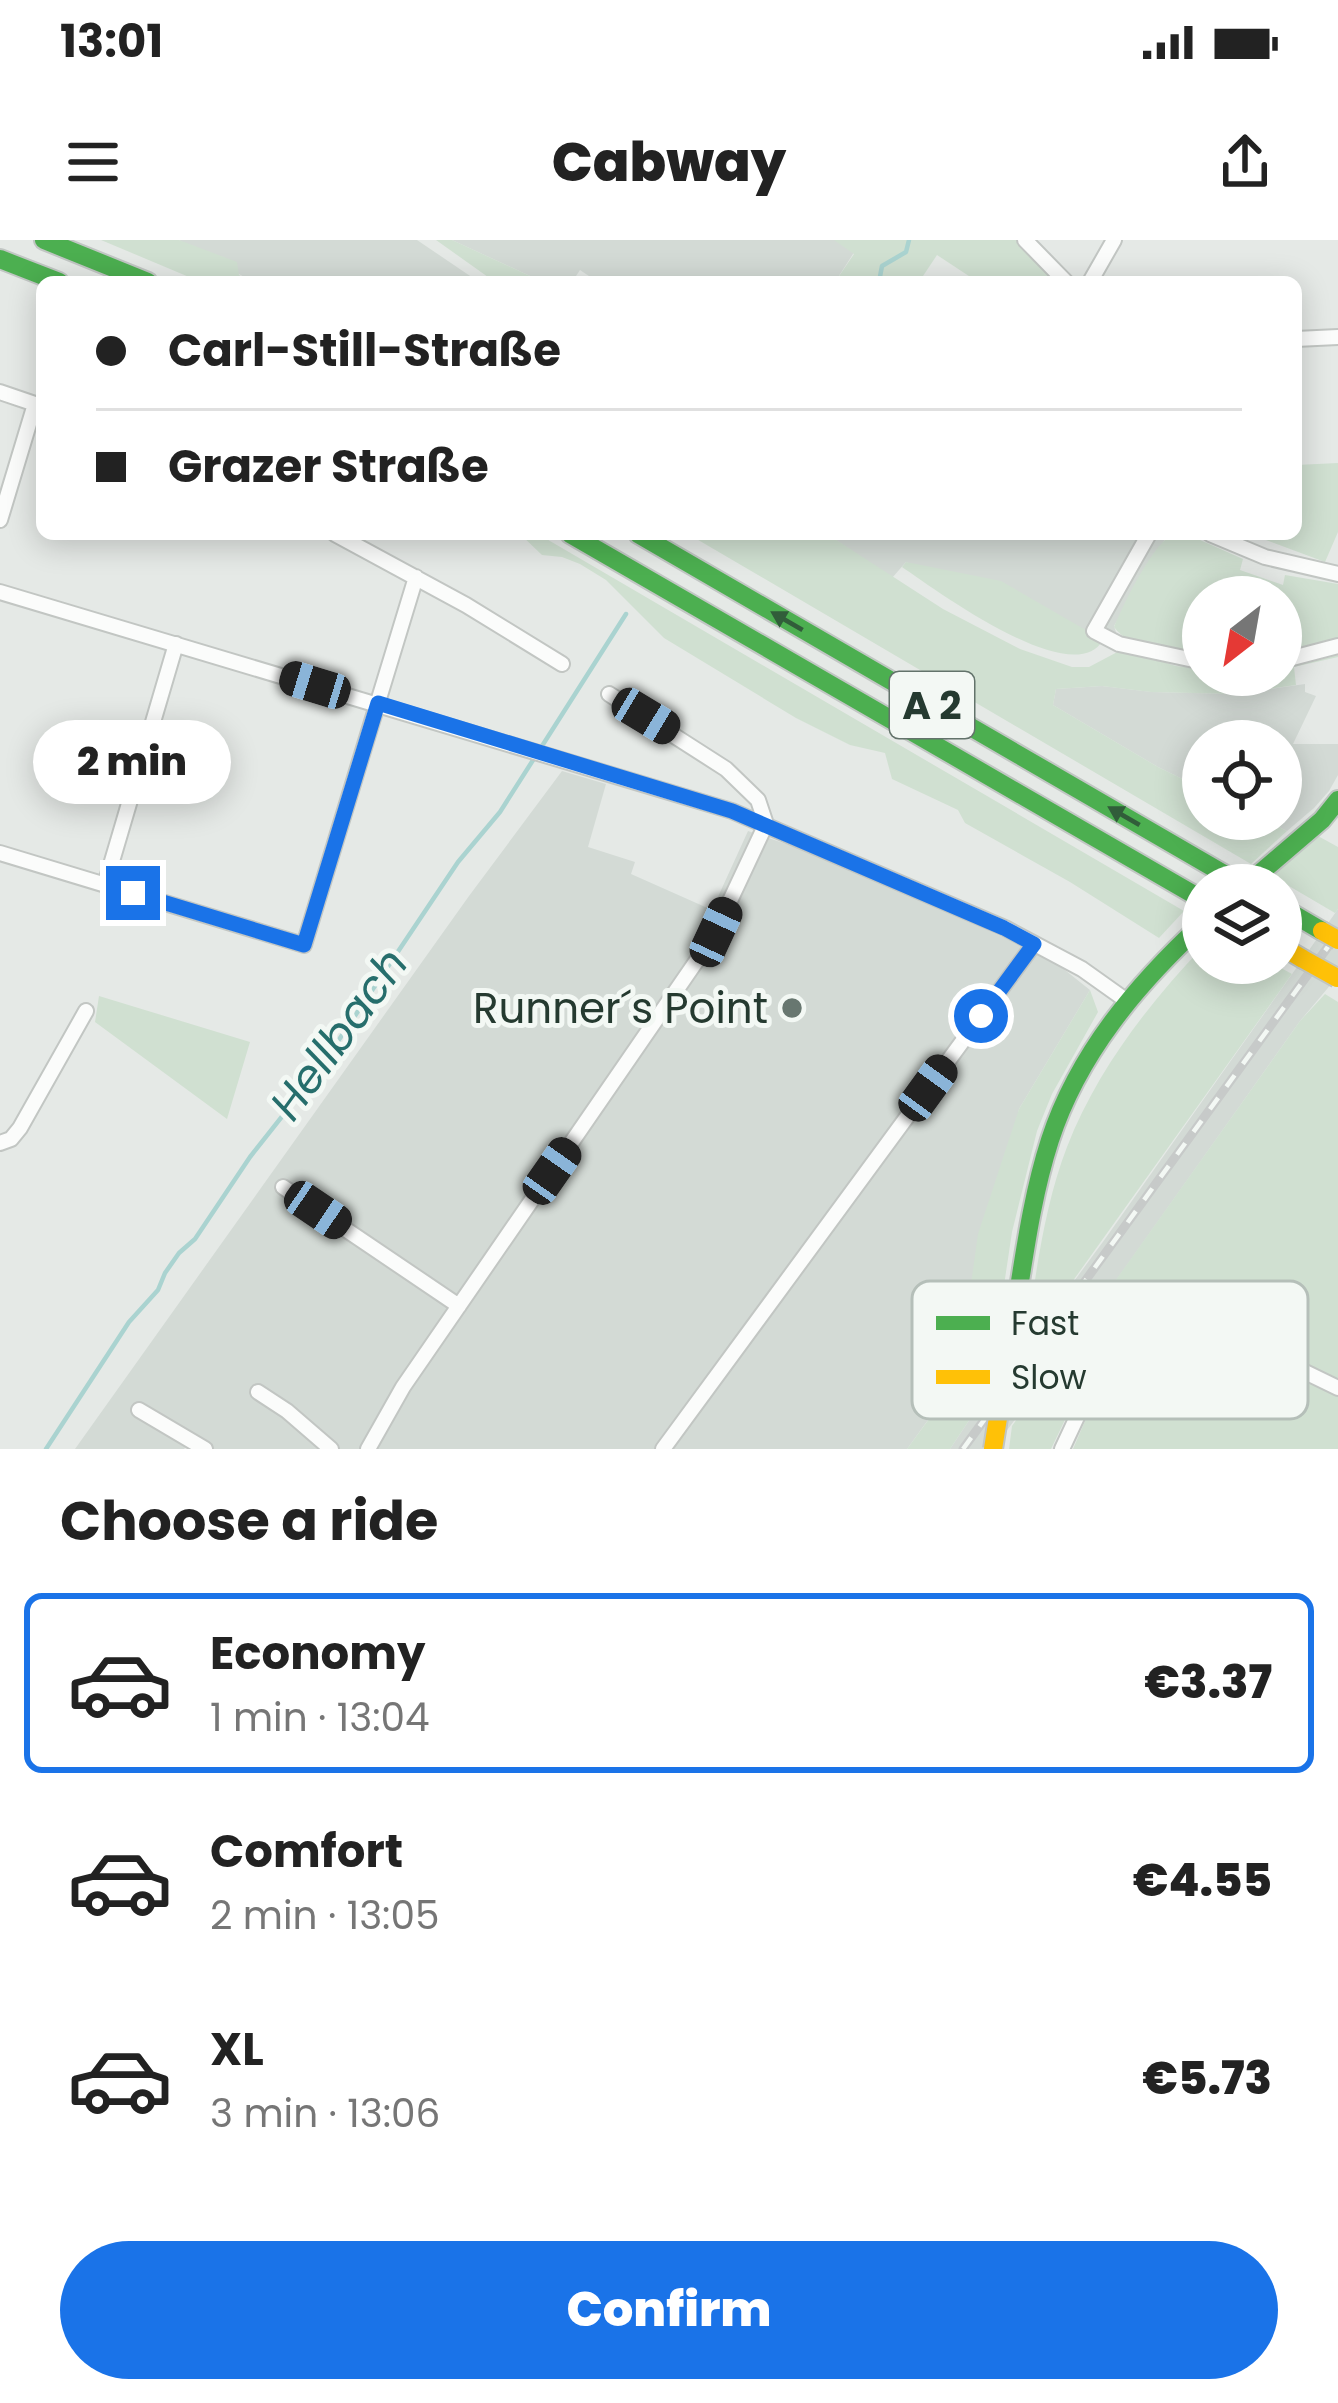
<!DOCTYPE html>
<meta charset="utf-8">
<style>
body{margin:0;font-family:Poppins,sans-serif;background:#f6f6f6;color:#222;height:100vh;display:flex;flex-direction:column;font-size:45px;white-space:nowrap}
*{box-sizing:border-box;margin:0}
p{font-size:39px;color:#767676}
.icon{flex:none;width:66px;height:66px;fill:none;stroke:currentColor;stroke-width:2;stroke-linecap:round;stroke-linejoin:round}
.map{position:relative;height:1209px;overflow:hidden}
.sheet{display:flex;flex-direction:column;background:#fff;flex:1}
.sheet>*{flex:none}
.top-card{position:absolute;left:36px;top:36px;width:1266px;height:264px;border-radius:18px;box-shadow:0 6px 30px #0003;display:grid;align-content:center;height:264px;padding:0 60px;background:#fff}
.needle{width:78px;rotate:211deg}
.tools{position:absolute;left:1182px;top:336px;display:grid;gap:24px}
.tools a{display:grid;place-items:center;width:120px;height:120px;border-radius:50%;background:#fff;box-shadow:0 6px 30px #0003;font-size:60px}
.end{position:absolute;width:54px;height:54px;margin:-27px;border:15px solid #1a73e8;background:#fff;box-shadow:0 0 0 6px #fff}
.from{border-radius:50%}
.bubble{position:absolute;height:84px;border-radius:42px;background:#fff;box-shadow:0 6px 30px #0003;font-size:39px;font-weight:800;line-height:84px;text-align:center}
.car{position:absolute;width:36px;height:72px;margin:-36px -18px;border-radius:15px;box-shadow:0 0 9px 3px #0007;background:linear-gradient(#222 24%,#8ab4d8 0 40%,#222 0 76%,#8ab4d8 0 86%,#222 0)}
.top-card b{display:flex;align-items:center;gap:42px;height:114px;font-size:45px}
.top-card b+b{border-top:3px solid #e0e0e0}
.top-card i{width:30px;height:30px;background:#222}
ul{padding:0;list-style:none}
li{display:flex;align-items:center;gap:36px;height:180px;margin:0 24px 18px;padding:0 36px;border:6px solid transparent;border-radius:18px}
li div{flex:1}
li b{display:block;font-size:45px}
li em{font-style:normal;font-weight:800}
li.on{border-color:#1a73e8}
li>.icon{width:108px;height:108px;stroke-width:1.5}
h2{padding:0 60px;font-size:54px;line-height:144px}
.primary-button{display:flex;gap:24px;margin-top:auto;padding:24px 60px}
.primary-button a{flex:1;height:138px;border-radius:72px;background:#1a73e8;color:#fff;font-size:48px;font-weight:800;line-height:138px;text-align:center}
.status{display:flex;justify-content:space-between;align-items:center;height:84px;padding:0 60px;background:#fff;direction:ltr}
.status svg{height:33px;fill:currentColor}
header{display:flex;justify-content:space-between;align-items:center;height:156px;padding:0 60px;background:#fff;font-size:54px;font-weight:800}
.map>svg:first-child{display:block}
.built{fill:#d3dad5}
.green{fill:#d0e0d1}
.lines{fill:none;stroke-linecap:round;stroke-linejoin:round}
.stream{stroke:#aad3d0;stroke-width:4.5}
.street-casing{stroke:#c2c6c3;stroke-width:18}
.fast-casing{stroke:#c1c6c3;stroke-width:22}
.slow-casing{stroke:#c1c6c3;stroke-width:22}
.street{stroke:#fbfcfb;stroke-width:14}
.fast{stroke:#4caf50;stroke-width:18}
.slow{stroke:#ffc107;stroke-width:18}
.rail-casing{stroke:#c7cac9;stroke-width:9}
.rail{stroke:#f3f8f4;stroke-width:4.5;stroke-dasharray:14;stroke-linecap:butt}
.slow-bridge-casing{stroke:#c1c6c3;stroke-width:22;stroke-linecap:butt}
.slow-bridge{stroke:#ffc107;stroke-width:18}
.oneway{fill:#315d3a}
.route{stroke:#1a73e8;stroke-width:15}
.poi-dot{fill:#687770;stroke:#f3f8f4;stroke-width:4.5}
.labels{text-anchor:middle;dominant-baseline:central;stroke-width:10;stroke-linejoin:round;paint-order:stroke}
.shield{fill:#f3f8f4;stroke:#63736b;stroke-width:3}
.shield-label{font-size:39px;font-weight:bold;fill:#253a30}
.poi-label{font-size:42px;fill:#253a30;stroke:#f3f8f4;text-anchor:end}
.water-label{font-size:45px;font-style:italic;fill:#266e6c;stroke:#f3f8f4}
.key{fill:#f3f8f4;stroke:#b5bfb9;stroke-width:3}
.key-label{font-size:33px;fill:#253a30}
</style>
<div class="status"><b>13:01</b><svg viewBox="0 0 49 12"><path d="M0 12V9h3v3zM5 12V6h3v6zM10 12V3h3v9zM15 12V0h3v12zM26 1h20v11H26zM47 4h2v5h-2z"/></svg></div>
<header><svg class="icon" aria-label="menu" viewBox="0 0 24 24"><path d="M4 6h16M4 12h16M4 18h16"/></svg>Cabway<svg class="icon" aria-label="share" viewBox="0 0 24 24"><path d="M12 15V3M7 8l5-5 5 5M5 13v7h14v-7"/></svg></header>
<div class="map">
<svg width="1338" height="1209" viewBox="0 0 1338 1209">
<rect width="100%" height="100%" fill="#e5e9e6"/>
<path class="built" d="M179 0H417L479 42H253Z
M452 0H862L835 42H598L580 30 572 42H543Z
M827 294H1168L1114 386 1116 392 1103 400 906 322 892 338Z
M1305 444V452L1316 456 1293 504H1338V535L1329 551 1314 568 1287 591 1262 579H1281V501H1203V549L1158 527 1053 465 1056 449 1102 446 1152 452 1234 454Z
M562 531 606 544 588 607 635 622 631 634 712 670 748 591 830 619 1051 719 1090 750 1019 869 970 1122 907 1209H194L187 1205 184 1209H75L469 656Z
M1338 669V736L1300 781 1066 1111 993 1209H950L988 1152 1025 1108 1105 999Z"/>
<path class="green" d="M101 0H179L237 22 239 35 253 42H201Z
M436 0H452L543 42H495Z
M834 0H1016L1057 42H978L937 15 919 42H835L854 14Z
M1338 223V292L1325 322 1250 294H1296V225Z
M520 294H538L1184 671 1159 698 1070 642 965 583 958 570 892 539 885 513 850 505 796 478 664 398 606 340 580 324 562 317 542 315Z
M688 294H827L943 369 1020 409 1072 427H1089L1123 409 1176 426 1203 429V435H1281V426L1338 412V417L1294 427 1296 445 1234 454 1151 452 1102 446 1056 449 1053 465 1158 527 1203 549V579H1262L1287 591 1251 624Z
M1172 294 1191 296 1243 319 1240 330 1283 345 1285 335 1338 344V401L1281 415V357H1203V417C1176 412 1130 410 1114 387 1125 361 1150 309 1172 294Z
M906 322 1001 341 1103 400C1073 452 936 350 902 327Z
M1318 596 1338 607V669L1335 673 1272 636Z
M1203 707V723H1272L1292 734 1025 1108C1035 1041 1043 969 1067 907 1096 832 1148 764 1203 707Z
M1090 750 1098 772 1052 854 1037 891 1012 992 988 1152 950 1209H907L970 1123 961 1116 978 994 1019 869Z
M1325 754 1338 762V1209H1073L1130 1076 1140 1070 1143 1044 1129 1046 1051 1209H1009L1012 1186 1300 781Z
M99 756 250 802 227 879 95 782Z"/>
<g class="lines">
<path class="stream" d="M879 42 882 26 906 12 909 0
M46 1209 129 1082 158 1050 165 1033 179 1013 195 999 250 917 318 831 458 622 500 572 626 374"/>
<defs>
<path id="street" d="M1025 0 1066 42
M1090 42 1114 0
M1296 99 1338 97
M0 152 41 166
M0 280 35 164
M335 294 466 365 562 424
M1149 294 1094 391 1119 404 1203 422
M1210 294 1265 317 1338 334
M0 352 732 571 1005 688 1082 729 1127 761
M1281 421 1338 406
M0 613 304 705 416 337
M105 645 176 404
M0 903 11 899 20 888 86 771
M283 947 459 1066
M258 1152 287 1171 331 1209
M139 1170 205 1209
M368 1209 403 1147 713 697 766 584 758 560 726 529 609 454
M663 1209 1034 704
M1062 1209 1128 1068 1136 1061 1148 1062 1229 1095 1338 1148"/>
<path id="fast" d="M44 0 148 42
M0 19 59 42
M570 294 1203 660
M638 294 1243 645
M1246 645 1322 580 1338 560
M1281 667 1322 691
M1012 1091C1023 1027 1030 962 1050 900 1078 814 1137 744 1203 683"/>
<path id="slow" d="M1281 706 1303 719"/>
</defs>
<use href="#street" class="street-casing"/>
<use href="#fast" class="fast-casing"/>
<use href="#slow" class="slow-casing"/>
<use href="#street" class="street"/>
<use href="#fast" class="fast"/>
<use href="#slow" class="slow"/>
<defs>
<path id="rail" d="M963 1209 1338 693"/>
</defs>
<use href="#rail" class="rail-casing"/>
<use href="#rail" class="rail"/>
<defs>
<path id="slow-bridge" d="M1322 691 1338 700
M1303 719 1337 738
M993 1209 1012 1091"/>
</defs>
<use href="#slow-bridge" class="slow-bridge-casing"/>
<use href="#slow-bridge" class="slow-bridge"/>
</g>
<defs><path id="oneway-solid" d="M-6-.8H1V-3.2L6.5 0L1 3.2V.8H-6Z" transform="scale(3)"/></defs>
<g class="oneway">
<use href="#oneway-solid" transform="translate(787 381) rotate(-150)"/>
<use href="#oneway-solid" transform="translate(1124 576) rotate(-150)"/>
</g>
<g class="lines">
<path class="route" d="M133 653 304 705 378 463 732 571 1004 688 1034 704 981 776"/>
</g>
<circle class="poi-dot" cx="792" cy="768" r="12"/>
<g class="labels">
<rect class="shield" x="890" y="432" width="84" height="66" rx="9"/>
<g class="shield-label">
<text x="932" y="465">A 2</text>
</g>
<g class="poi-label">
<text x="768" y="768">Runner´s Point</text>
</g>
<g class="water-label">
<text transform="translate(339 794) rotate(-54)">Hellbach</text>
</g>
</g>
<rect x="912" y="1041" width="396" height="138" rx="18" class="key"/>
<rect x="936" y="1076" width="54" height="14" fill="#4caf50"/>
<rect x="936" y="1130" width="54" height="14" fill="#ffc107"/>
<g class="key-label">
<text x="1011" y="1095">Fast</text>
<text x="1011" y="1149">Slow</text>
</g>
</svg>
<div class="tools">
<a><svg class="needle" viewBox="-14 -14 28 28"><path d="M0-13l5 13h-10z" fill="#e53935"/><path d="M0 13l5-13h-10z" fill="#767676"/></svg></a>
<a><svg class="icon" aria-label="locate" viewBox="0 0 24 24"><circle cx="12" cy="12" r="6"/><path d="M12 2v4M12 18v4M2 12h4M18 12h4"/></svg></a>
<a><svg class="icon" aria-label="layers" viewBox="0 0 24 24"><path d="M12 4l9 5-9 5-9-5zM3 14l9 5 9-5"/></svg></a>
</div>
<i class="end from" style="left:981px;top:776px"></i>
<i class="end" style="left:133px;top:653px"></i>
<div class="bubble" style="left:33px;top:480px;width:198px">2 min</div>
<i class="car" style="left:315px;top:445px;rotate:287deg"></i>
<i class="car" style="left:646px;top:476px;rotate:121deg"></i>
<i class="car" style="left:716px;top:692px;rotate:25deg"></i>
<i class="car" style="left:928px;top:848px;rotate:36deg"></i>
<i class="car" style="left:552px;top:931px;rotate:35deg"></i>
<i class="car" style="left:318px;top:970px;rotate:124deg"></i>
<div class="top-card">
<b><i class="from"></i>Carl-Still-Straße</b>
<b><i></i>Grazer Straße</b>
</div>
</div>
<section class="sheet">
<h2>Choose a ride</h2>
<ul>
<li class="on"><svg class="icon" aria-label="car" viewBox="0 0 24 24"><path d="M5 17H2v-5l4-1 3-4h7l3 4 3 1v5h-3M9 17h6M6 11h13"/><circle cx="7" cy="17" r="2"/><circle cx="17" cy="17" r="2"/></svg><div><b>Economy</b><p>1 min · 13:04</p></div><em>€3.37</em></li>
<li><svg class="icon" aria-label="car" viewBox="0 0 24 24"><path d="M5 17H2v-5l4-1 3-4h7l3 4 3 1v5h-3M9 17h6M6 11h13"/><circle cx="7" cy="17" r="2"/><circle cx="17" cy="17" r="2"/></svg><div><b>Comfort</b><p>2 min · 13:05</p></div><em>€4.55</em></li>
<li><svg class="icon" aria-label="car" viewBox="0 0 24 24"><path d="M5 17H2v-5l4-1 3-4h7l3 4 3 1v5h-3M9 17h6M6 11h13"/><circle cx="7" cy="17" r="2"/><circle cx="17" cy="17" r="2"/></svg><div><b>XL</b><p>3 min · 13:06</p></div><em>€5.73</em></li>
</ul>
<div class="primary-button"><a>Confirm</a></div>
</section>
